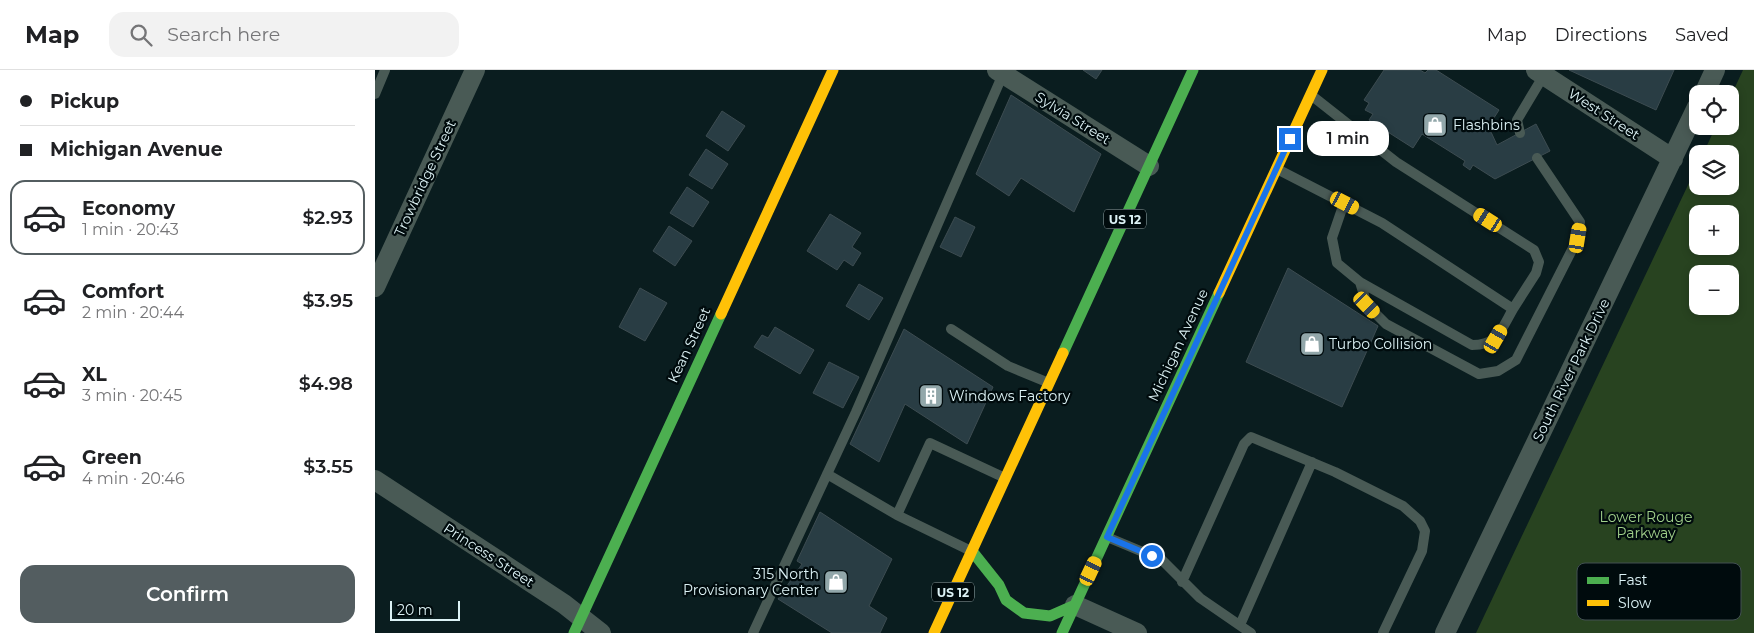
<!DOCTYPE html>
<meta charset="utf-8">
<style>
body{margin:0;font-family:Montserrat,sans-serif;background:#f2f2f2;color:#202124;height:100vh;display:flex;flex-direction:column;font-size:19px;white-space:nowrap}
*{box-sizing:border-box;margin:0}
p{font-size:16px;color:#757577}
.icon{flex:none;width:28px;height:28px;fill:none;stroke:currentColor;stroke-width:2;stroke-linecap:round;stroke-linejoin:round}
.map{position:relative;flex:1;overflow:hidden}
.panel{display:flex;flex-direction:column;background:#fff;width:375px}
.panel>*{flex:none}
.hud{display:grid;align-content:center;height:110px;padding:0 20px;background:#fff}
.controls{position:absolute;left:1314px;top:15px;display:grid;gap:10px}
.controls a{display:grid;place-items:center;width:50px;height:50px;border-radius:10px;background:#fff;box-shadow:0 2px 8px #0003;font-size:25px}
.scale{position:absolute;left:15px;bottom:12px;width:70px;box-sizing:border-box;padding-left:5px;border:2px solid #dcf2f5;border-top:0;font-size:14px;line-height:18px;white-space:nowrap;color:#dcf2f5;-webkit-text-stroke:4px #000b0d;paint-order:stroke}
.end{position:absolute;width:22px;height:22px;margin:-11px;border:6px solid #1a73e8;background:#fff;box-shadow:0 0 0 2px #fff}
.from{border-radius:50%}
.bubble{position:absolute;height:35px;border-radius:15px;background:#fff;box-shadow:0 2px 8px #0003;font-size:16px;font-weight:600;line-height:35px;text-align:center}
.car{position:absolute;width:15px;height:30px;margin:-15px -8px;border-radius:6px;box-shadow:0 0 4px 1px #0007;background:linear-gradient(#f5c518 24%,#345 0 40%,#f5c518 0 76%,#345 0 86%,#f5c518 0)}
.hud b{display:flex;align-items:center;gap:18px;height:48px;font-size:19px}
.hud b+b{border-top:1px solid #e0e0e0}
.hud i{width:12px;height:12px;background:#202124}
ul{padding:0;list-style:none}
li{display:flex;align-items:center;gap:15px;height:75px;margin:0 10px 8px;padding:0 10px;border:2px solid transparent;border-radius:15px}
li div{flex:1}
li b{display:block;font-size:19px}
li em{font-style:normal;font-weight:600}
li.active{border-color:#535d60}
li>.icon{width:45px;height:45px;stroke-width:1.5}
.cta{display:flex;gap:10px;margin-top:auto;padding:10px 20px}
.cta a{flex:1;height:58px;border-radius:15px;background:#535d60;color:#fff;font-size:20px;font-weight:600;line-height:58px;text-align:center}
header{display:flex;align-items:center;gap:30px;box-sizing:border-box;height:70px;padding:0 25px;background:#fff;border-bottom:1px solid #e0e0e0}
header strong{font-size:24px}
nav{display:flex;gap:28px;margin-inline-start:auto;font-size:18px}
.search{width:350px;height:45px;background:#f2f2f2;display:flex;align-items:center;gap:12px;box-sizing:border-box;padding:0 18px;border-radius:15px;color:#757577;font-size:19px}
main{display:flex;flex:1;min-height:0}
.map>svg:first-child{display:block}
.green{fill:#284320;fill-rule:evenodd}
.building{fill:#293d44;stroke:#3d4c51}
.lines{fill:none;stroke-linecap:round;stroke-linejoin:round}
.lane{stroke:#495a55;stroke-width:10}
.street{stroke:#495a55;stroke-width:20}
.fast{stroke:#4caf50;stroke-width:11}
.slow{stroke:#ffc107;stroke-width:11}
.route{stroke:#1a73e8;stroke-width:6}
.labels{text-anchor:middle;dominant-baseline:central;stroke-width:4.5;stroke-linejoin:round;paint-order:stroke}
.shield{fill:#000b0d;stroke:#9aadaf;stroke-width:1}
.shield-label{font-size:12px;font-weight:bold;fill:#dcf2f5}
.street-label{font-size:14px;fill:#dcf2f5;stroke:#000b0d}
.poi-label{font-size:14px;fill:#dcf2f5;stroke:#000b0d;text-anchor:start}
.park-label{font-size:14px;fill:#a1d18b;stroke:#000b0d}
.key{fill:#000b0d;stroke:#425053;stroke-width:1}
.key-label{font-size:14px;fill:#dcf2f5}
</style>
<header>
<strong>Map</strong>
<div class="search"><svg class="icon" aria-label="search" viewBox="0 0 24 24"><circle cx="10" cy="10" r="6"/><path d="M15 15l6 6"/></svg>Search here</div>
<nav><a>Map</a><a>Directions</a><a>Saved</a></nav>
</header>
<main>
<section class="panel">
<div class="hud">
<b><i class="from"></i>Pickup</b>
<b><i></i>Michigan Avenue</b>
</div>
<ul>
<li class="active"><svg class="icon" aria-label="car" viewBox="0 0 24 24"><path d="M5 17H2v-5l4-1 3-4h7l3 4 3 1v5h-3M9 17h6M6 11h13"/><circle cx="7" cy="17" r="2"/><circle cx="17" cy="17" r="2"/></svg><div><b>Economy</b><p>1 min · 20:43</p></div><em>$2.93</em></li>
<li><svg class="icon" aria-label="car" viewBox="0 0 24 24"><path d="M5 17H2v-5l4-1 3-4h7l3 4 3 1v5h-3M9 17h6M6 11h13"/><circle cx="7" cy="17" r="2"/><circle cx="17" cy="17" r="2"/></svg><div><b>Comfort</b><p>2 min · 20:44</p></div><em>$3.95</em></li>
<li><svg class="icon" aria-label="car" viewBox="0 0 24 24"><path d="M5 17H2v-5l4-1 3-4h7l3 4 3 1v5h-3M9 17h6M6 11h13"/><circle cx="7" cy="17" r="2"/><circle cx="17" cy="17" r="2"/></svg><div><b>XL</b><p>3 min · 20:45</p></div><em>$4.98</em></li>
<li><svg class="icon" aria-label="car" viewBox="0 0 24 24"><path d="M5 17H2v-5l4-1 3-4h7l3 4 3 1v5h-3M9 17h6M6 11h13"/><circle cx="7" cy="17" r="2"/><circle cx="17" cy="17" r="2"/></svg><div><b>Green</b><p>4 min · 20:46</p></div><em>$3.55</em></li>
</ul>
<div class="cta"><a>Confirm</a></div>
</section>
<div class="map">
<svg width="1379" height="563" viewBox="0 0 1379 563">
<rect width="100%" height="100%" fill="#0a1d1f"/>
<path class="green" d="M1368 0H1379V563H1101L1322 96V116H1355V84H1328L1341 56H1355V28ZM1322 144H1355V176H1322ZM1322 204H1355V236H1322Z"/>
<path class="building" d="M708 0H727L721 9Z
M1009 0H1045L1050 3 1053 0H1061L1124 40 1115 54 1119 56 1116 62 1122 75 1161 54 1175 81 1120 109 1098 95 1095 100 1088 95 1090 91 1047 64 1038 78 994 50 998 44 990 40 994 33 989 30Z
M1194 0H1299L1281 40Z
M636 25 726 84 699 142 646 108 634 126 601 104Z
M347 41 370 56 353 81 331 66Z
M331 79 353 94 337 119 314 105Z
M312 117 334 132 318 157 295 143Z
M455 144 486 163 477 177 486 183 478 196 469 190 462 200 432 181Z
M580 147 600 157 586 187 565 177Z
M294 156 317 171 300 196 278 181Z
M913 198 1003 256 967 337 871 292Z
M484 214 508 228 494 250 471 236Z
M265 218 292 233 270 271 244 257Z
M400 257 439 280 425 304 379 277 387 265 393 268Z
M529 259 618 317 592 374 530 334 504 392 475 374Z
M454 292 484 307 468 338 438 323Z
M445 442 517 489 494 536 512 548 505 563H457L403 529 427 494 422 491Z"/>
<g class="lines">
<path class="lane" d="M0 24 10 0
M1145 63 1142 50 1169 5
M902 99 1007 153 1138 239 1161 203 1164 192 1159 180 1021 92 936 25
M969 133 957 168 962 193 985 212 1097 275C1123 275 1126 260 1138 239
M985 212 992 235 1011 254 1104 304 1123 301 1141 290 1203 168 1205 152 1162 88
M576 259 633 296 674 313
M452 404 522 445 555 373 630 408
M522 445 596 481
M732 467 787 490 825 528 876 563
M807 512 869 374 876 367 960 402 1028 436 1045 451 1050 461 1047 481 1008 563
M865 555 937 392
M378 563 481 342 628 4"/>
<path class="street" d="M622 0 774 96
M1161 0 1298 89
M1329 24 1340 0
M0 217 100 0
M0 410 189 534 226 563
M700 535 762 563
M1070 563 1322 37"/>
<path class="fast" d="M688 283 818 0
M597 481 624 515 631 530 649 543 675 546 700 535
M199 563 346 244
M687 563 844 223"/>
<path class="slow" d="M844 223 947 0
M346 244 458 0
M559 563 688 283"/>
</g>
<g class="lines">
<path class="route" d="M777 486 732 467 915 69"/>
</g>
<defs>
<symbol id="shop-square" viewBox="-11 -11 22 22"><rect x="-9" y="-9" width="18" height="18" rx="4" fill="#92a7aa" stroke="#000b0d"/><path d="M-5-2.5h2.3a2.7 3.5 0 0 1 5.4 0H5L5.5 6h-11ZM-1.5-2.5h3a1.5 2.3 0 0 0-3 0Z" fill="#fff"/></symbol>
<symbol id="building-square" viewBox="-11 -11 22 22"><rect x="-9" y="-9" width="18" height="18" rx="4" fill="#92a7aa" stroke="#000b0d"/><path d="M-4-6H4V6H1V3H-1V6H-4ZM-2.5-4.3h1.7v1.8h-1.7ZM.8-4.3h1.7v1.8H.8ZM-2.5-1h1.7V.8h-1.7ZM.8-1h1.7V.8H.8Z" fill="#fff"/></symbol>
</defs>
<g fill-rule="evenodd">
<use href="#shop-square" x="1046" y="41" width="28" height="28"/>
<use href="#shop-square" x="923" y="260" width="28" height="28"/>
<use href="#building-square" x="542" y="312" width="28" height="28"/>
<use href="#shop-square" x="447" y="498" width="28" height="28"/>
</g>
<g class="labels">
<g class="shield">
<rect x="729" y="139.5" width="42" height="19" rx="4"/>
<rect x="557" y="512.5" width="42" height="19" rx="4"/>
</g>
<g class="shield-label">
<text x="750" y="149">US 12</text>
<text x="578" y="522">US 12</text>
</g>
<g class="street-label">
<text transform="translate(1229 44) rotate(33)">West Street</text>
<text transform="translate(698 48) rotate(32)">Sylvia Street</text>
<text transform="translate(50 108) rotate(-65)">Trowbridge Street</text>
<text transform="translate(314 275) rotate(-65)">Kean Street</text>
<text transform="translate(803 275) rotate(-65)">Michigan Avenue</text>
<text transform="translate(1196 300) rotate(-64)">South River Park Drive</text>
<text transform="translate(114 485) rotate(33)">Princess Street</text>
</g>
<g class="poi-label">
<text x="1078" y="55">Flashbins</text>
<text x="954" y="274">Turbo Collision</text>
<text x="574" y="326">Windows Factory</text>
<text x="444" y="504" text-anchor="end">315 North<tspan x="444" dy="16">Provisionary Center</tspan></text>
</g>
<g class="park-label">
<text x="1271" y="447">Lower Rouge<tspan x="1271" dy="16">Parkway</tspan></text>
</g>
</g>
<rect x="1202" y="493" width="164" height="57" rx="8" class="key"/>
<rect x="1212" y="507" width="22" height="7" fill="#4caf50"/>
<rect x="1212" y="530" width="22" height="6" fill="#ffc107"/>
<g class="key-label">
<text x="1243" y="515">Fast</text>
<text x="1243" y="538">Slow</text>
</g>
</svg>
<div class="controls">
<a><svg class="icon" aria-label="locate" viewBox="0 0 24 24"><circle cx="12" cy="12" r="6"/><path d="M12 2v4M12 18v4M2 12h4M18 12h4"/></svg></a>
<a><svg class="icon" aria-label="layers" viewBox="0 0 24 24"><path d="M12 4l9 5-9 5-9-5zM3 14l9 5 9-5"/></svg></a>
<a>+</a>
<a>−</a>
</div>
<div class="scale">20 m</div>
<i class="end from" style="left:777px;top:486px"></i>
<i class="end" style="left:915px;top:69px"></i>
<div class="bubble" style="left:932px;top:51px;width:82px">1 min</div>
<i class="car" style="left:970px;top:133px;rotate:117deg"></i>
<i class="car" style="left:1113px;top:150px;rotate:302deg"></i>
<i class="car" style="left:1203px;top:168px;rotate:9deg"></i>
<i class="car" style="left:992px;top:235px;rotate:136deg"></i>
<i class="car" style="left:1121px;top:269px;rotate:30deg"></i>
<i class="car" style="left:716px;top:501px;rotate:25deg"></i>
</div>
</main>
